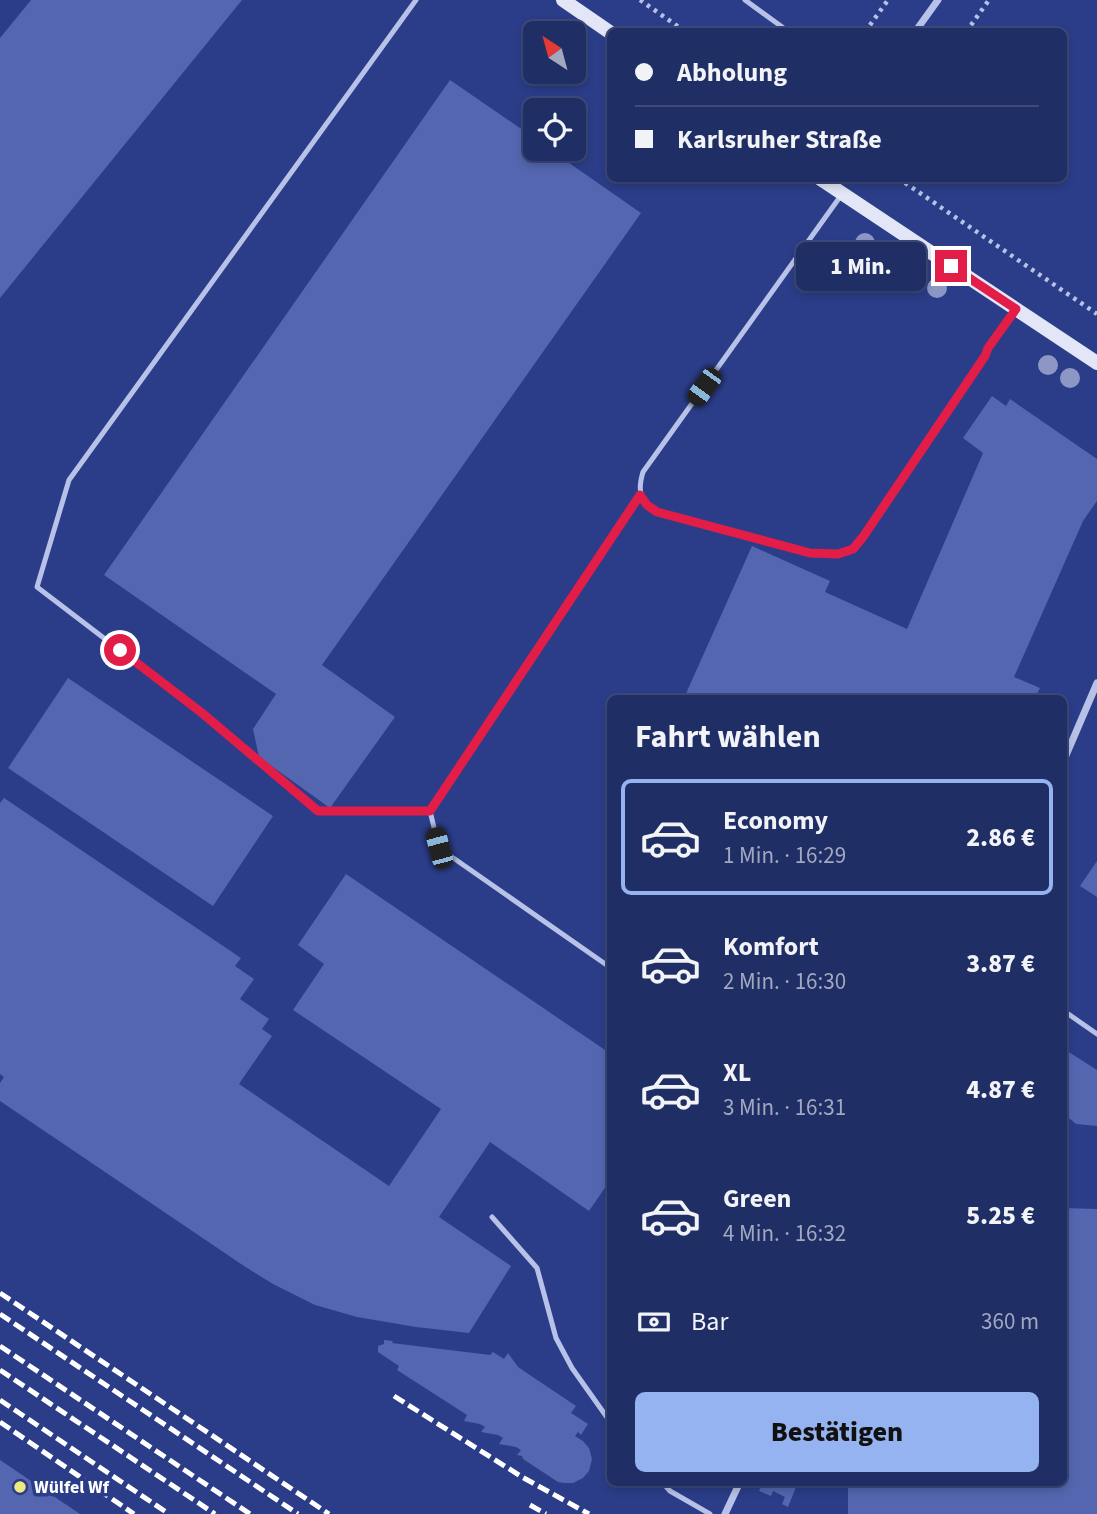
<!DOCTYPE html>
<html lang="de">
<meta charset="utf-8">
<style>
body{margin:0;font-family:"Source Sans 3",sans-serif;background:#28366c;color:#f1f3f6;height:100vh;display:flex;flex-direction:column;font-size:26px;white-space:nowrap}
*{box-sizing:border-box;margin:0}
p{font-size:23px;color:#a2a8bf}
.icon{flex:none;width:38px;height:38px;fill:none;stroke:currentColor;stroke-width:2;stroke-linecap:round;stroke-linejoin:round}
.map{position:relative;flex:1;overflow:hidden}
.drawer{position:absolute;left:607px;top:695px;width:460px;height:791px;display:flex;flex-direction:column;background:#202e66;border-radius:10px;box-shadow:0 4px 10px #0003,0 0 0 2px #3d4a7a}
.drawer>*{flex:none}
.banner{position:absolute;left:607px;top:28px;width:460px;height:154px;border-radius:10px;box-shadow:0 4px 10px #0003,0 0 0 2px #3d4a7a;display:grid;align-content:center;height:154px;padding:0 28px;background:#202e66}
.needle{width:46px;rotate:324deg}
.controls{position:absolute;left:523px;top:21px;display:grid;gap:14px}
.controls a{display:grid;place-items:center;width:63px;height:63px;border-radius:10px;background:#202e66;box-shadow:0 4px 10px #0003,0 0 0 2px #3d4a7a;font-size:35px}
.end{position:absolute;width:32px;height:32px;margin:-16px;border:9px solid #e11d48;background:#fff;box-shadow:0 0 0 4px #fff}
.from{border-radius:50%}
.bubble{position:absolute;height:49px;border-radius:10px;background:#202e66;box-shadow:0 4px 10px #0003,0 0 0 2px #3d4a7a;font-size:23px;font-weight:800;line-height:49px;text-align:center}
.car{position:absolute;width:21px;height:42px;margin:-21px -10px;border-radius:9px;box-shadow:0 0 5px 2px #0007;background:linear-gradient(#222 24%,#8ab4d8 0 40%,#222 0 76%,#8ab4d8 0 86%,#222 0)}
.banner b{display:flex;align-items:center;gap:24px;height:66px;font-size:26px}
.banner b+b{border-top:2px solid #3d4a7a}
.banner i{width:18px;height:18px;background:#f1f3f6}
ul{padding:0;list-style:none}
li{display:flex;align-items:center;gap:21px;height:116px;margin:0 14px 10px;padding:0 14px;border:4px solid transparent;border-radius:10px}
li div{flex:1}
li b{display:block;font-size:26px}
li em{font-style:normal;font-weight:800}
li.selected{border-color:#95b2f1}
li>.icon{width:63px;height:63px;stroke-width:1.5}
h2{padding:0 28px;font-size:32px;line-height:84px}
.pay{display:flex;align-items:center;gap:18px;height:77px;padding:0 28px;font-size:26px}
.pay p{margin-inline-start:auto}
.primary-button{display:flex;gap:14px;margin-top:auto;padding:14px 28px}
.primary-button a{flex:1;height:80px;border-radius:10px;background:#95b2f1;color:#111;font-size:28px;font-weight:800;line-height:80px;text-align:center}
.map>svg:first-child{display:block}
.building{fill:#5366af}
.lines{fill:none;stroke-linecap:round;stroke-linejoin:round}
.path{stroke:#b8c2e8;stroke-width:4.5;stroke-dasharray:3.5 5;stroke-linecap:butt}
.lane{stroke:#b8c2e8;stroke-width:5}
.street{stroke:#b8c2e8;stroke-width:7}
.secondary{stroke:#e2e6f7;stroke-width:14}
.rail{stroke:#fff;stroke-width:5;stroke-dasharray:12 5;stroke-linecap:butt}
.tree{fill:#8c97c5}
.route{stroke:#e11d48;stroke-width:9}
.poi-dot{fill:#eee980;stroke:#2b3d88;stroke-width:2.5}
.labels{text-anchor:middle;dominant-baseline:central;stroke-width:7;stroke-linejoin:round;paint-order:stroke}
.poi-label{font-size:18px;font-weight:bold;fill:#fff;stroke:#2b3d88;text-anchor:start}
</style>
<div class="map">
<svg width="1097" height="1514" viewBox="0 0 1097 1514">
<rect width="100%" height="100%" fill="#2b3d88"/>
<path class="building" d="M31 0H242L0 298V38Z
M450 80 536 139V149H549L641 213 322 665 395 717 330 808 259 757 253 729 276 694 104 575Z
M992 396 1006 406 1010 399 1097 459V501L1083 521 1014 677 1040 688 1035 698H684L752 546 830 581 825 592 907 629 983 453 963 438Z
M68 678 273 816 213 906 8 768Z
M4 798 241 958 235 966 254 979 240 999 269 1019 262 1029 272 1036 239 1084 389 1186 441 1109 293 1010 324 964 298 945 346 874 611 1054V1179L589 1211 490 1142 439 1217 511 1266 469 1333 416 1327 357 1317 315 1305 273 1284 244 1266 0 1101V1083L4 1077 0 1074V803Z
M1097 861V897L1080 886Z
M1064 1049 1097 1070V1126L1076 1124 1064 1114Z
M1064 1208 1097 1209V1514H848V1482H1064Z
M384 1340 393 1341 392 1343 490 1355 493 1352 504 1359 508 1353 518 1367 576 1406 571 1413 588 1424 581 1435 578 1432 575 1436 583 1441 589 1448 592 1459 589 1471 583 1478 573 1483H564L558 1482 523 1459 522 1456 517 1455 521 1450 516 1447 499 1444 503 1438 498 1435 481 1432 485 1427 480 1424 464 1421 467 1415 397 1370 399 1366 378 1352V1346L384 1344Z
M0 1460 80 1514H0Z
M763 1482H798L788 1507 782 1504 785 1497 773 1491 771 1496 759 1491Z"/>
<g class="lines">
<path class="path" d="M640 0 686 32
M865 32 888 0
M966 32 989 0
M898 178 1097 314"/>
<path class="lane" d="M416 0 69 480 37 587 202 713 318 811H430
M745 0 789 32
M842 194 643 472C637 492 640 500 657 512L810 553 838 554 853 549 863 537 985 356 988 348 1016 309
M611 968 439 848 430 811 641 495
M1064 1011 1097 1034
M492 1217 537 1268 556 1338 572 1368 611 1423
M662 1482 670 1491 710 1514"/>
<path class="street" d="M915 32 938 0
M1064 760 1097 683
M725 1514 740 1482"/>
<path class="secondary" d="M563 0 611 33
M819 178 1097 363"/>
<path class="rail" d="M0 1293 329 1514
M0 1314 298 1514
M0 1346 250 1514
M0 1370 215 1514
M394 1396 522 1477 589 1514
M0 1400 169 1514
M0 1422 134 1514
M530 1505 546 1514"/>
</g>
<g class="tree">
<circle cx="865" cy="243" r="10"/>
<circle cx="900" cy="266" r="10"/>
<circle cx="937" cy="288" r="10"/>
<circle cx="1048" cy="365" r="10"/>
<circle cx="1070" cy="378" r="10"/>
</g>
<g class="lines">
<path class="route" d="M120 650 202 713 318 811H430L640 495 647 505 657 512 810 553 838 554 853 549 863 537 985 356 988 348 1016 309 951 266"/>
</g>
<circle class="poi-dot" cx="20" cy="1487" r="7"/>
<g class="labels">
<g class="poi-label">
<text x="34" y="1487">Wülfel Wf</text>
</g>
</g>
</svg>
<div class="controls">
<a><svg class="needle" viewBox="-14 -14 28 28"><path d="M0-13l5 13h-10z" fill="#e53935"/><path d="M0 13l5-13h-10z" fill="#a2a8bf"/></svg></a>
<a><svg class="icon" aria-label="locate" viewBox="0 0 24 24"><circle cx="12" cy="12" r="6"/><path d="M12 2v4M12 18v4M2 12h4M18 12h4"/></svg></a>
</div>
<i class="end from" style="left:120px;top:650px"></i>
<i class="end" style="left:951px;top:266px"></i>
<div class="bubble" style="left:796px;top:242px;width:130px">1 Min.</div>
<i class="car" style="left:704px;top:387px;rotate:216deg"></i>
<i class="car" style="left:439px;top:848px;rotate:345deg"></i>
<div class="banner">
<b><i class="from"></i>Abholung</b>
<b><i></i>Karlsruher Straße</b>
</div>
<section class="drawer">
<h2>Fahrt wählen</h2>
<ul>
<li class="selected"><svg class="icon" aria-label="car" viewBox="0 0 24 24"><path d="M5 17H2v-5l4-1 3-4h7l3 4 3 1v5h-3M9 17h6M6 11h13"/><circle cx="7" cy="17" r="2"/><circle cx="17" cy="17" r="2"/></svg><div><b>Economy</b><p>1 Min. · 16:29</p></div><em>2.86 €</em></li>
<li><svg class="icon" aria-label="car" viewBox="0 0 24 24"><path d="M5 17H2v-5l4-1 3-4h7l3 4 3 1v5h-3M9 17h6M6 11h13"/><circle cx="7" cy="17" r="2"/><circle cx="17" cy="17" r="2"/></svg><div><b>Komfort</b><p>2 Min. · 16:30</p></div><em>3.87 €</em></li>
<li><svg class="icon" aria-label="car" viewBox="0 0 24 24"><path d="M5 17H2v-5l4-1 3-4h7l3 4 3 1v5h-3M9 17h6M6 11h13"/><circle cx="7" cy="17" r="2"/><circle cx="17" cy="17" r="2"/></svg><div><b>XL</b><p>3 Min. · 16:31</p></div><em>4.87 €</em></li>
<li><svg class="icon" aria-label="car" viewBox="0 0 24 24"><path d="M5 17H2v-5l4-1 3-4h7l3 4 3 1v5h-3M9 17h6M6 11h13"/><circle cx="7" cy="17" r="2"/><circle cx="17" cy="17" r="2"/></svg><div><b>Green</b><p>4 Min. · 16:32</p></div><em>5.25 €</em></li>
</ul>
<div class="pay"><svg class="icon" aria-label="cash" viewBox="0 0 24 24"><path d="M3 7h18v10H3z"/><circle cx="12" cy="12" r="2"/></svg>Bar<p>360 m</p></div>
<div class="primary-button"><a>Bestätigen</a></div>
</section>
</div>
